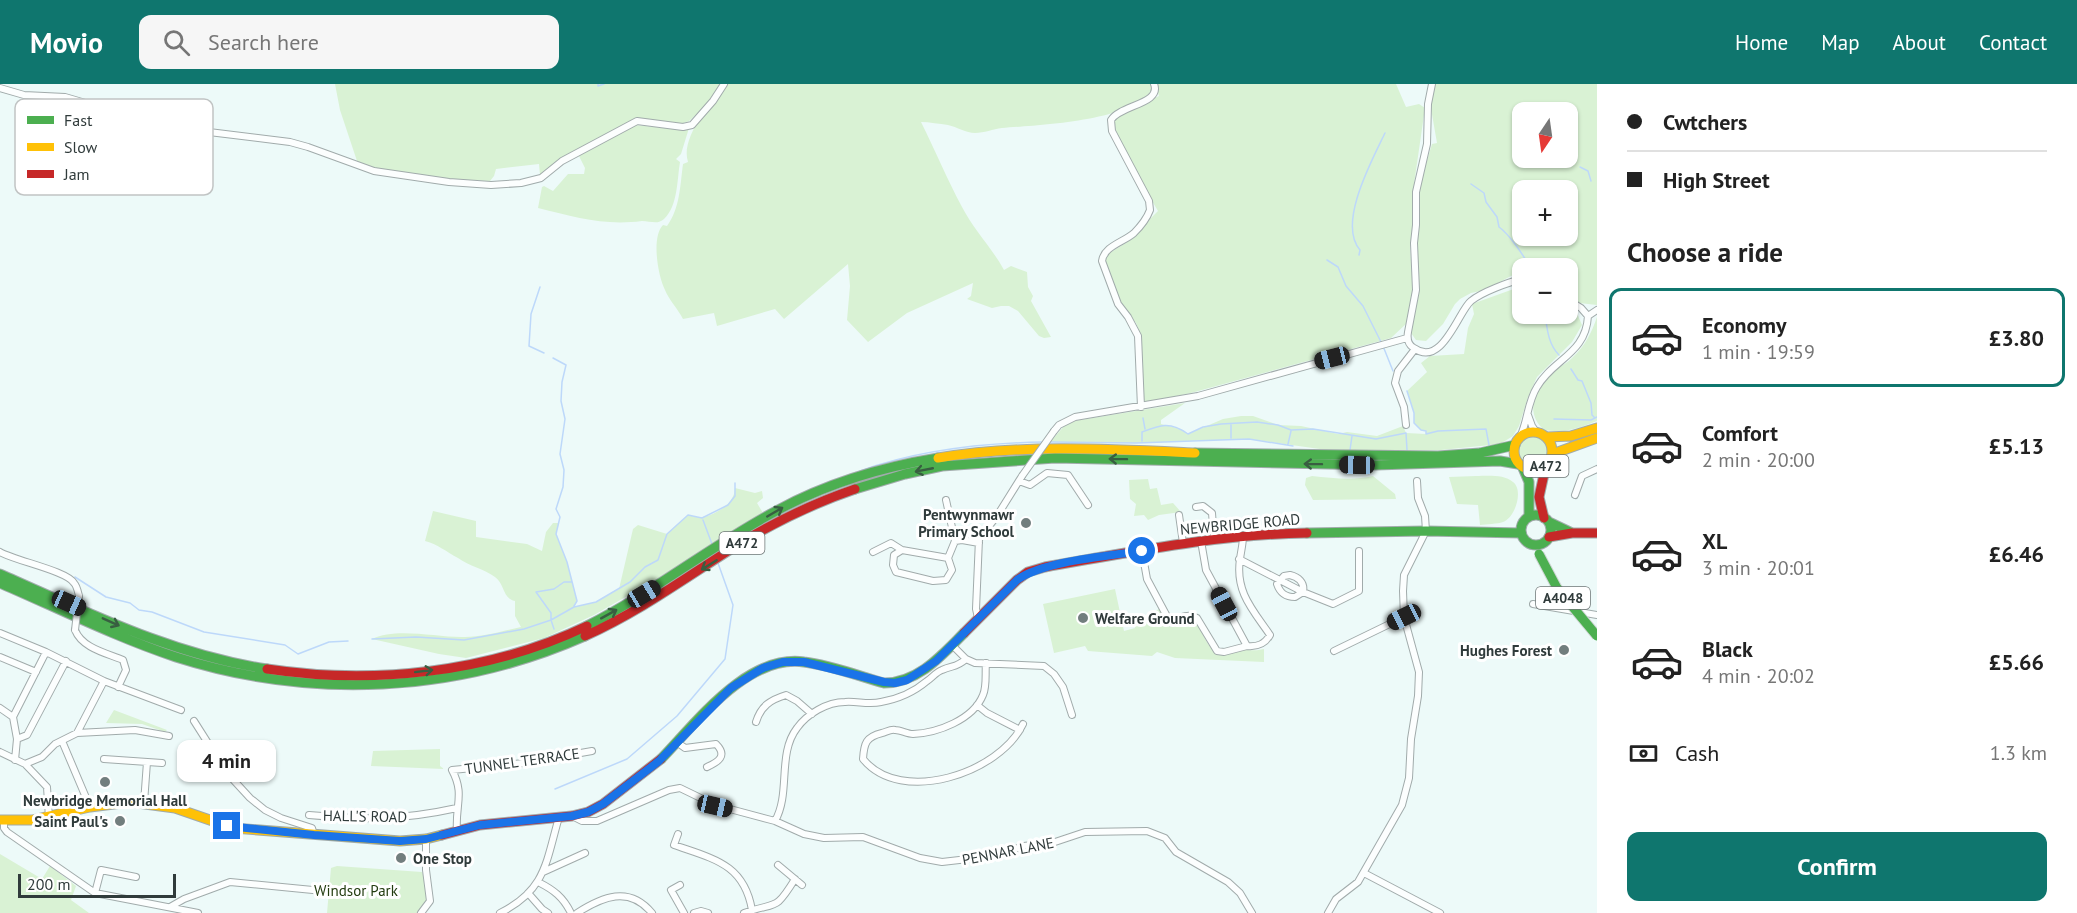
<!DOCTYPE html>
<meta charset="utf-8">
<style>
body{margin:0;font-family:"PT Sans",sans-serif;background:#f6f6f6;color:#222;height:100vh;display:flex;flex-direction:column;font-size:22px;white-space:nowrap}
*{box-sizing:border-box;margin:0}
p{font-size:20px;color:#767676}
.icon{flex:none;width:33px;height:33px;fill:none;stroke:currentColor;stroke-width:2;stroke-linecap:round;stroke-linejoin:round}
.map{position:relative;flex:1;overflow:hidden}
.side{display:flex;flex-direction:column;background:#fff;width:480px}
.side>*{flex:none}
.guide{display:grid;align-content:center;height:132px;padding:0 30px;background:#fff}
.needle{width:39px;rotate:193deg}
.buttons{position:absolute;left:1512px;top:18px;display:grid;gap:12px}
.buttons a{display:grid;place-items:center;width:66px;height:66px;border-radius:12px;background:#fff;box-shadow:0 2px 4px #0004;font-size:30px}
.scale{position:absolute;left:18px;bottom:15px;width:158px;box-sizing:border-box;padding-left:6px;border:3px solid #303b3b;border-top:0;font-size:16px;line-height:21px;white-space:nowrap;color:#303b3b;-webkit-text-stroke:4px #fff;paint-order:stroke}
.end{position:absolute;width:27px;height:27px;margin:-14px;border:8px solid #1a73e8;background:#fff;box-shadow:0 0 0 3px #fff}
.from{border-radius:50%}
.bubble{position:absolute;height:42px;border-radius:12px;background:#fff;box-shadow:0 2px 4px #0004;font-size:20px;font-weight:700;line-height:42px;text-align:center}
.car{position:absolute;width:18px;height:36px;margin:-18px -9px;border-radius:8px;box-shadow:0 0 4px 2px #0007;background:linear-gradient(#222 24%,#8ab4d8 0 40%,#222 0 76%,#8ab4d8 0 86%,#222 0)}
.guide b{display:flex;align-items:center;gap:21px;height:57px;font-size:22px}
.guide b+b{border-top:2px solid #e0e0e0}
.guide i{width:15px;height:15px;background:#222}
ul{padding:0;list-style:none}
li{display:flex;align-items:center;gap:18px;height:99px;margin:0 12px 9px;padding:0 18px;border:3px solid transparent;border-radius:12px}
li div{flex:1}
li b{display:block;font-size:22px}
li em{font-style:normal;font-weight:700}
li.selected{border-color:#0f766e}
li>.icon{width:54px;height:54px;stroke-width:1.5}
h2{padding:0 30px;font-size:27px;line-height:72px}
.pay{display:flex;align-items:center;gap:15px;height:66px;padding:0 30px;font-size:22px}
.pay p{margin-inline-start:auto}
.cta{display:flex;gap:12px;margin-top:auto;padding:12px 30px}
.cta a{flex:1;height:69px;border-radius:12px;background:#0f766e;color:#fff;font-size:24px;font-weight:700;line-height:69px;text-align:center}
header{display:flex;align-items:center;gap:36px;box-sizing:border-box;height:84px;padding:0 30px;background:#0f766e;color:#fff}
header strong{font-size:28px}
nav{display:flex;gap:33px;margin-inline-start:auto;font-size:21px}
.search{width:420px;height:54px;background:#f6f6f6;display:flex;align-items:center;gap:15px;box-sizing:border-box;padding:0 21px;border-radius:12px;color:#767676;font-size:22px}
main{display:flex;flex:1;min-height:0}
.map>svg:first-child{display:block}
.green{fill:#d9f2d4;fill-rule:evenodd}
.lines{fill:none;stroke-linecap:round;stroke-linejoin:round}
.stream{stroke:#bdd8fa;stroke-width:1.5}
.street-casing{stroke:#a1abab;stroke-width:8}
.fast-casing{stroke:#a1abab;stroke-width:11}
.slow-casing{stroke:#a1abab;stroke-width:11}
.jam-casing{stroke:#a1abab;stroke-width:11}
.street{stroke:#fcfefe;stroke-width:6}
.fast{stroke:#4caf50;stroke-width:9}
.slow{stroke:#ffc107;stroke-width:9}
.jam{stroke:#c62828;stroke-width:9}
.street-bridge-casing{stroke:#a1abab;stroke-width:8;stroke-linecap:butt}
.fast-bridge-casing{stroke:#cfd6d5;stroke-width:11;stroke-linecap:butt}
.street-bridge{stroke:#fcfefe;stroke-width:6}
.fast-bridge{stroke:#4caf50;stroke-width:9}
.oneway{stroke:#385e41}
.route{stroke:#1a73e8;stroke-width:8}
.poi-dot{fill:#727e7e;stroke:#fff;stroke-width:2}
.labels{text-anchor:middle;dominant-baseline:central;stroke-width:6;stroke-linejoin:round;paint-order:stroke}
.shield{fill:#fff;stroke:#6e7676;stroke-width:1.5}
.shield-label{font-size:14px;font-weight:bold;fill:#303b3b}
.poi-label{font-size:15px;font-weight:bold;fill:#303b3b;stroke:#fff;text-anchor:end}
.street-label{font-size:15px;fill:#303b3b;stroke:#fff}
.park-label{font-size:15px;fill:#233c10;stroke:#fff}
.key{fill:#fff;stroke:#c1c4c4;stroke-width:1.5}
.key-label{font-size:16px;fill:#303b3b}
</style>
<header>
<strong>Movio</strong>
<div class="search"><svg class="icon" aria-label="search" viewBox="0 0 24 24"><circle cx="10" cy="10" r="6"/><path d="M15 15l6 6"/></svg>Search here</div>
<nav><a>Home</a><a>Map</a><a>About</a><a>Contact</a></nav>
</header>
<main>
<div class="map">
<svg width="1597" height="829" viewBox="0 0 1597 829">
<rect width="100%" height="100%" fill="#edfaf9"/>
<path class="green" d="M335 0H721L709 19 689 37 681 40 637 35 571 69 540 91 539 80 496 85 494 92 490 97C446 96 400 92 358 80L340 26Z
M725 0H1150L1153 4C1134 38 1037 41 1002 44 993 45 984 49 975 49 966 49 957 43 948 41 939 40 930 38 921 38 935 66 947 95 962 123 974 146 992 164 1004 186L1011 182 1027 188 1028 203 1033 212 1031 217 1051 253 1044 254 1039 252 1018 227 1009 222H1001L992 224 967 215 971 212 973 199 907 229 868 258 847 236 850 202 848 180 784 235 775 225 717 242 714 229 683 235C678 225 669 216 665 206 658 192 651 153 663 141L667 142C680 124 680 102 683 80L688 78C680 54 711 19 725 0Z
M1155 0H1396L1406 23 1419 20 1425 24 1413 107V139L1410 163 1413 204 1410 232 1407 239 1391 254 1191 309 1144 319 1140 249 1136 239 1120 218 1105 176 1106 171 1126 159 1158 127 1142 100 1113 41 1115 32 1159 12Z
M1435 0H1597V221L1579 219 1568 211V184H1522V188L1511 192 1485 206 1471 209 1460 215 1455 220 1443 240 1426 257 1416 256 1411 249 1419 202 1416 165 1419 138 1418 106 1432 60 1437 59 1430 19ZM1522 28H1568V74H1522ZM1522 106H1568V152H1522Z
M635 41 675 45 689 44 681 70 676 75 680 78C677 96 678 122 664 135 658 141 650 137 642 137 604 142 575 133 538 124L542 103 544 102 553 107 568 90H584L585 84 579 72Z
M1522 202V230H1568V220L1576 227 1582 241 1572 258 1537 293 1528 313 1519 342 1513 352 1500 360 1441 366 1395 367 1327 366 1249 355 1136 359 1050 358 1066 340 1074 337 1185 319 1161 336V340L1181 345 1188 350 1223 335 1241 332H1253L1278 341 1301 342 1338 350 1347 348 1377 352 1403 342 1406 349 1426 350V347L1421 346 1414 339V329L1407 307 1427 288 1421 279 1430 272 1464 270 1468 244 1474 230 1472 220Z
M1597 233V337C1576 345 1566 349 1544 346 1523 327 1536 303 1554 287 1560 282 1568 279 1573 273 1585 262 1592 248 1597 233Z
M1518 367a15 15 0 1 1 30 0a15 15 0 1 1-30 0Z
M1312 392C1332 394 1353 397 1373 392L1395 410 1396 415 1313 416 1305 401 1306 394Z
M1476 392C1487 392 1504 390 1513 398 1524 406 1515 434 1503 438 1497 440 1487 440 1480 441L1478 421 1457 420 1449 393Z
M1148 395 1150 405 1157 404 1161 421 1173 419 1181 428 1159 431 1148 436 1144 431 1134 432 1136 420 1130 415 1129 396Z
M735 404 755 409 762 407 763 414 757 419 763 429 650 499 594 531 544 554 466 574 439 570 372 555C397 543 438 554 465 553 483 553 503 547 521 543L515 532V517C502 514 505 500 495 493 484 485 469 482 458 474 445 467 439 461 425 457L433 427 476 437V453L527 460 542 467 546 448 553 439H559L556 450 567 478 577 517 574 523 596 518 619 505 633 445 638 441 667 450 688 431C693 432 699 434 703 433 717 430 735 419 735 404Z
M1115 505 1124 547 1135 544 1134 538 1159 525 1170 543 1184 537H1196C1204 550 1209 572 1226 570 1233 570 1239 566 1245 566 1253 566 1256 567 1264 565V578L1175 574 1157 568 1152 572 1088 567 1085 562 1054 569 1043 520Z
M114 626 167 646 165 648 142 640 106 639Z
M440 665V682L444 685 371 682 373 667Z
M0 770 42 795 50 782 76 802 71 816 89 829H0Z
M337 782 422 788 426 798 427 816 418 829H327L331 784Z"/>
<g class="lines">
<path class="stream" d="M598 0V2L604 0
M1580 83 1588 87 1591 97
M1471 100 1484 109 1486 118 1497 133 1499 143C1509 150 1525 173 1530 184
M1359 171 1360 166C1337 140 1372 76 1385 49
M1327 176 1338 183 1346 202 1363 222 1381 258
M540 203 531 230 529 262 544 269
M1545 230C1547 244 1548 260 1559 271
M1383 262 1393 287
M553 274 566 281 562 298 561 317 565 335 560 370 564 386 563 403 556 425 560 433 556 450 567 478 577 517 574 522
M1571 285 1578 296 1582 297 1591 319 1592 331 1595 334
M1407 307 1414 329V339L1421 346 1426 347V350L1438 347 1486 345 1489 361
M1143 334 1145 345
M1554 335 1591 336 1597 333
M1231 354V341
M1142 357V348C1160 341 1170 337 1188 350L1203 343 1221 340 1257 338 1278 341 1291 346 1313 345 1376 355 1406 349 1407 366
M1049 358 1136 359 1249 355 1293 362
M1288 360 1291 347
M1350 366 1352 352
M860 387C918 366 982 359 1044 358
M703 436 712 460
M75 493 106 513 130 519 139 526 152 528 204 548 285 561 298 570 329 558 348 557
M554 545 551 536V529L536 508 554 505 564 498H571
M372 555 416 553 464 556 524 545 551 536 574 523 596 518 630 498 645 483 658 476 667 450 688 431 702 434 728 421 735 412V399
M555 705 627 675 677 632 725 575 733 521 718 479"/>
<defs>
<path id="street" d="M1432 0 1428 20 1427 60 1416 108V141L1414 159 1416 206 1408 248C1407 254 1408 261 1414 264 1442 285 1459 226 1471 217 1482 208 1509 198 1522 195
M0 4 24 11 65 13 116 28 209 48 290 58 308 63 374 87 449 98 491 101 521 99 541 94 562 77 637 37 683 43 692 41 713 17 724 0
M1588 232 1597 226
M1141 323 1138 252 1128 233 1118 220 1102 177C1104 162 1124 158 1134 149 1140 143 1147 134 1150 126L1149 117 1112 47 1111 36C1120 21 1162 20 1154 0
M1528 331 1532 342 1536 348
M1406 341 1404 323 1395 299 1398 287 1415 265
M1054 347 1059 341 1075 333 1198 312 1407 254
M1520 353C1528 337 1527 319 1537 303 1553 275 1586 270 1588 232L1581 224 1568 216
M1019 397 1030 401 1047 389 1068 391 1088 421
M1575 411 1582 392 1597 385
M946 416 955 457
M1196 423 1203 422 1212 429 1214 455
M1179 431 1183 459
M1201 457 1206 486 1247 562C1258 563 1265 560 1270 551 1253 526 1235 508 1240 475 1241 467 1243 460 1243 452
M902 466 948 474 952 486 946 496 933 497 896 488 893 481 894 471Z
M1142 467 1147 495 1170 538C1179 533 1189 529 1197 534L1217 567 1224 568 1247 562
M0 468C16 477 67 487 74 499 77 502 78 508 79 512
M873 468 891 459 902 466
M948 474 955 457 962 456 979 459
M1239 475 1303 508 1333 520 1359 507V467
M1290 491C1298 493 1305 498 1303 508L1295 513C1285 513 1280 509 1277 500L1284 492Z
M1533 520 1597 531
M978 534 976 525 979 455 997 432 1022 392
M75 546C82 564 106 569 123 576L126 586 118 603
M0 549 46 568 104 597 181 626
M953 562 966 575 975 579 1044 582 1054 590 1063 603 1072 631
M1334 567 1404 533
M0 573 36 588
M986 579C985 590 987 602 983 611 973 636 937 649 913 650 907 650 901 646 895 646 891 645 886 648 882 649 866 653 864 659 863 675 901 722 1000 689 1023 640
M977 621 987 629 1020 646
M0 624 13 633 17 655 15 676
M13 633 46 568
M194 637 227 689 250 714 265 726 281 734 312 744 314 751
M756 638C761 622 770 616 786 611L797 617 812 630
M77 649 104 597
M17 655 27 651 66 577
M62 657 90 723
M678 659 685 664 716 660C728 672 718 678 707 683
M0 668 25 680 47 703 49 734
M104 675 162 679
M25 680 42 673 55 660 77 649 135 646 169 652
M144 719 147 678
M309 731C363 736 403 736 457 724
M572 732 582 737H597L669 706 680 704 715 721 775 737 804 750 824 754 863 753 920 774 942 778 994 772 1024 762 1055 758 1085 748 1147 747 1165 754 1176 768 1228 798 1240 809 1252 829
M4 736V744L7 748 95 809 198 829
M775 737C791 709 777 670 797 644 807 630 827 618 845 618 857 617 869 621 881 618 898 615 914 608 927 597 932 594 936 588 942 586 953 581 956 584 966 575
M457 747C455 721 465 710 452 686L524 679 592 667
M678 750 674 761C714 775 744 780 752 826
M778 781 802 801
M543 788 585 769
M1364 789 1440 829
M538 798C554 806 563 813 571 829
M680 801 671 806 684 829
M95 809 101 786 136 793
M528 809 542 825 548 829
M170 823 184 815 230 798 323 807
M421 829 430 817 426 786V755
M500 829C546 806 546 778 559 733
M577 829C602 813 629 801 652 829
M694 829 701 827 708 829
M744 829C777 817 774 829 795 795
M1328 829 1336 815 1358 798 1402 721 1409 694 1411 655 1418 612 1419 588 1404 533 1403 507 1404 491 1426 447 1425 432 1418 414 1417 397"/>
<path id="fast" d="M1195 369 1438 372 1480 369 1515 361
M1523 384 1529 398V432
M855 405 905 390 942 382 1055 374 1376 381 1500 377 1518 380
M1521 446a15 15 0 1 1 30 0a15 15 0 1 1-30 0Z
M1549 438 1570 448
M1307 449 1426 447 1521 449
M0 490C87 528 172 571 267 585
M0 499C58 524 116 553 176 573 311 616 456 609 585 552
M587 542C654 508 712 461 778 426 828 399 882 383 938 374
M661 675C697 638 747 570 804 578 830 581 859 592 884 599 918 599 942 571 964 549"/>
<path id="slow" d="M1514 367a19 19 0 1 1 38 0a19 19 0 1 1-38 0Z
M1547 353 1571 352 1597 344
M938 374C1023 360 1110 365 1195 369
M1551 375 1558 368 1597 354
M0 736H32L90 723 130 718 175 724 233 744 400 757 426 755 442 751"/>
<path id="jam" d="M1544 434 1539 413 1546 381
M1549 453 1572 449H1597
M964 549 1017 496 1028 488 1045 483C1132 468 1219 450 1307 449
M585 552C643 526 693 488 747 455 781 435 817 418 855 405
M267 585C373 601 489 589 587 542
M442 751 480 741 572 732 588 728 603 720 661 675"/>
</defs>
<use href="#street" class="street-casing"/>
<use href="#fast" class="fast-casing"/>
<use href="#slow" class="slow-casing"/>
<use href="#jam" class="jam-casing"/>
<use href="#street" class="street"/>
<use href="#fast" class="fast"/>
<use href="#slow" class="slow"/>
<use href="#jam" class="jam"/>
<defs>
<path id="street-bridge" d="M1022 392 1054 347
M75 546 79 512"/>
<path id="fast-bridge" d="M1539 470 1557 504 1597 552"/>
</defs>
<use href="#street-bridge" class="street-bridge-casing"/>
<use href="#fast-bridge" class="fast-bridge-casing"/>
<use href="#street-bridge" class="street-bridge"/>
<use href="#fast-bridge" class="fast-bridge"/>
</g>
<defs><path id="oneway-shaft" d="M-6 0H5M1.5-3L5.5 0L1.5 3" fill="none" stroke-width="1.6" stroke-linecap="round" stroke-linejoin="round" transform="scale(1.5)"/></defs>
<g class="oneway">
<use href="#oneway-shaft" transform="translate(1118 375) rotate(-179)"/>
<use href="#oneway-shaft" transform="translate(1313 380) rotate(-179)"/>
<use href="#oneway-shaft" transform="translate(924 386) rotate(169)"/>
<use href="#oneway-shaft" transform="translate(775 428) rotate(-30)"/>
<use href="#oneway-shaft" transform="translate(709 481) rotate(148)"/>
<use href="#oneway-shaft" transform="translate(609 530) rotate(-29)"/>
<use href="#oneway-shaft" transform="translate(111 538) rotate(24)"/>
<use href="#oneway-shaft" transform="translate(424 587) rotate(-7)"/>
</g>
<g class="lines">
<path class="route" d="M227 742 314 751 400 757 426 755 480 741 572 732 588 728 603 720 659 677 731 604 763 584 783 578H804L884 598 895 599 907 596 936 577 1017 496C1043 477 1109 472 1142 467"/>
</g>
<g class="poi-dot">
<circle cx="1026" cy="439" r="6"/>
<circle cx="1083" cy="534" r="6"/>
<circle cx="1564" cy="566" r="6"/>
<circle cx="105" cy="698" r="6"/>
<circle cx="120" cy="737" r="6"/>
<circle cx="401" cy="774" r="6"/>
</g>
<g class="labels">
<g class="shield">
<rect x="1523.5" y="371" width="45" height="22" rx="4.5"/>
<rect x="719.5" y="448" width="45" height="22" rx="4.5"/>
<rect x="1536" y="503" width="54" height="22" rx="4.5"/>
</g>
<g class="shield-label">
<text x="1546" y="382">A472</text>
<text x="742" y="459">A472</text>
<text x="1563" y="514">A4048</text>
</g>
<g class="poi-label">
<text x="1014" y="430">Pentwynmawr<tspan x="1014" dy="17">Primary School</tspan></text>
<text x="1095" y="534" text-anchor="start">Welfare Ground</text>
<text x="1552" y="566">Hughes Forest</text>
<text x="105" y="716" text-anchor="middle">Newbridge Memorial Hall</text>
<text x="108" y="737">Saint Paul's</text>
<text x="413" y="774" text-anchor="start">One Stop</text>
</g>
<g class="street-label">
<text transform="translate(1240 440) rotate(-5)">NEWBRIDGE ROAD</text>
<text transform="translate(522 677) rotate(-8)">TUNNEL TERRACE</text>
<text transform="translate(365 732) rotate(1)">HALL'S ROAD</text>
<text transform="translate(1008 767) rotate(-11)">PENNAR LANE</text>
</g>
<g class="park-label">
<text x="356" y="806">Windsor Park</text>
</g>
</g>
<rect x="15" y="15" width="198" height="96" rx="9" class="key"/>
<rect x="27" y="32" width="27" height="8" fill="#4caf50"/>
<rect x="27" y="59" width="27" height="8" fill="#ffc107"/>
<rect x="27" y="86" width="27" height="8" fill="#c62828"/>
<g class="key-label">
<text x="64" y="42">Fast</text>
<text x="64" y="69">Slow</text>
<text x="64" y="96">Jam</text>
</g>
</svg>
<div class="buttons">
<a><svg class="needle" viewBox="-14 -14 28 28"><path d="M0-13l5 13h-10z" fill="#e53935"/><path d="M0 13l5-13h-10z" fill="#767676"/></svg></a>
<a>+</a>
<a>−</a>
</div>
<div class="scale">200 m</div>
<i class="end from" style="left:1142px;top:467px"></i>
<i class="end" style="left:227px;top:742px"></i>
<div class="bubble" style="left:177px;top:656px;width:99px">4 min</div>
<i class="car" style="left:1332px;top:274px;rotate:256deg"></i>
<i class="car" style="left:1357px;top:381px;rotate:271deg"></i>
<i class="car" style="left:644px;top:510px;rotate:59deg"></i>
<i class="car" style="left:69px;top:519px;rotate:114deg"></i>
<i class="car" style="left:1224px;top:520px;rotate:332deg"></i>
<i class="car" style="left:1404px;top:533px;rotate:244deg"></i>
<i class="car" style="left:715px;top:722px;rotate:103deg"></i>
</div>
<section class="side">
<div class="guide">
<b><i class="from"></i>Cwtchers</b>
<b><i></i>High Street</b>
</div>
<h2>Choose a ride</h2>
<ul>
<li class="selected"><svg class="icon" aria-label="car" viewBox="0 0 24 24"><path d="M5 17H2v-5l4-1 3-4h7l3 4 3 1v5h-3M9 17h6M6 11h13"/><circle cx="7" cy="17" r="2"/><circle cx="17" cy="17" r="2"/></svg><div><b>Economy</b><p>1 min · 19:59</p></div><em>£3.80</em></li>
<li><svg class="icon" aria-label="car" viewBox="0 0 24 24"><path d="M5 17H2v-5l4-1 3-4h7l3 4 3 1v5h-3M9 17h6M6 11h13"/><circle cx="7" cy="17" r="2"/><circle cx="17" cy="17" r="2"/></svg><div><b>Comfort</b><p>2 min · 20:00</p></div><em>£5.13</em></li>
<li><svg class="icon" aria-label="car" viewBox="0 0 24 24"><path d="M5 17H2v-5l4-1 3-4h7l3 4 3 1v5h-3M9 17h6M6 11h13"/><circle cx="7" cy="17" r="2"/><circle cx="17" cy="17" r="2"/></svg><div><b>XL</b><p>3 min · 20:01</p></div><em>£6.46</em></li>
<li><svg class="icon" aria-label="car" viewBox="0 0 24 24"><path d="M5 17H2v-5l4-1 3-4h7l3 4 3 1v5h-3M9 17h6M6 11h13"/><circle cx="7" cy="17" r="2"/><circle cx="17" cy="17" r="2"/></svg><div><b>Black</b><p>4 min · 20:02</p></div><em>£5.66</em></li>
</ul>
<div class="pay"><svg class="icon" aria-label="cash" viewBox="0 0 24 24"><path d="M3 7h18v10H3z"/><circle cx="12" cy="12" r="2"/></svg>Cash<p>1.3 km</p></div>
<div class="cta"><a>Confirm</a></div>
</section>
</main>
